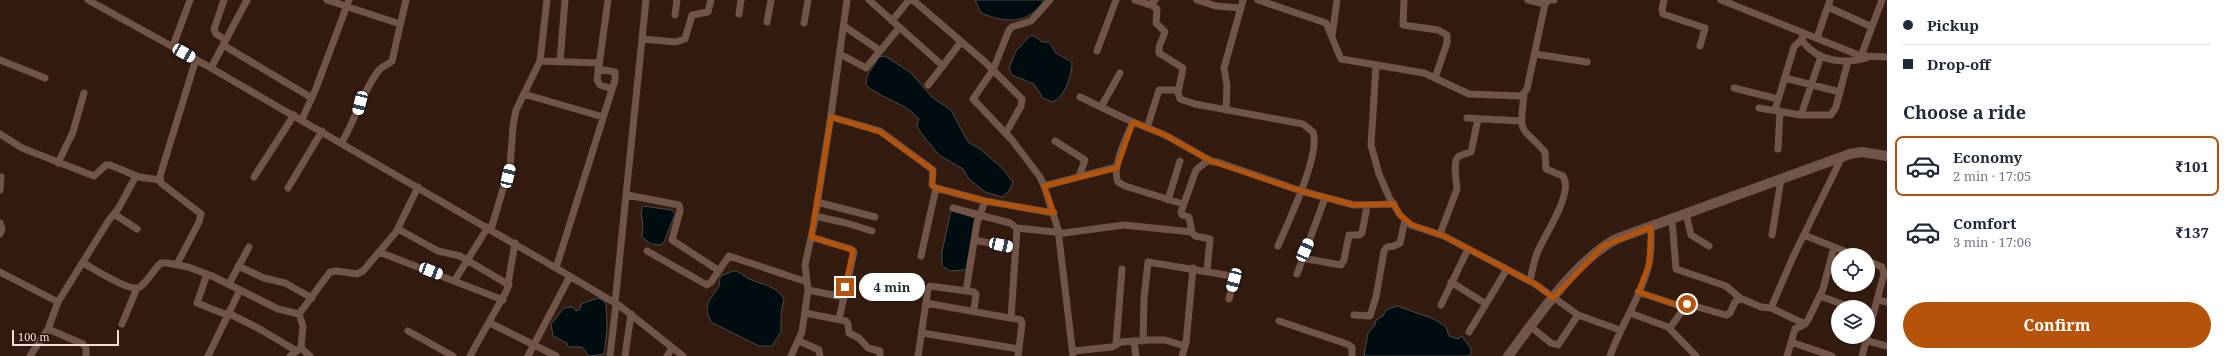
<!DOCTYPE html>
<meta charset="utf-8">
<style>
body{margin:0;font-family:"Noto Serif",serif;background:#f6f6f7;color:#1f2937;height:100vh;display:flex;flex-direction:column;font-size:15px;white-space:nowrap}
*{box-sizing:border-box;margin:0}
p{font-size:13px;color:#747a83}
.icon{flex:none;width:22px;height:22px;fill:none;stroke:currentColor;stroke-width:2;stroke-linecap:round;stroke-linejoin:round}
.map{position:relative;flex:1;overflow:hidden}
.drawer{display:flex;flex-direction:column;background:#fff;width:340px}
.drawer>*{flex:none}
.guide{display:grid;align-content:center;height:88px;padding:0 16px;background:#fff}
.tools{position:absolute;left:1831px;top:248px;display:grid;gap:8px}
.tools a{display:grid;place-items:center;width:44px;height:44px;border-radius:50%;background:#fff;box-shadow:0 1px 3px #0004;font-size:20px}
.scale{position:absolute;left:12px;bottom:10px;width:107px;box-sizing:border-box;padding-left:4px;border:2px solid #efddd6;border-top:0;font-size:11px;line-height:14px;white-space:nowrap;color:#efddd6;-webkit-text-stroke:3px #291107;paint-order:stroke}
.end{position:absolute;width:18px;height:18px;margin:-9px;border:5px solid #b45309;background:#fff;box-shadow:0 0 0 2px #fff}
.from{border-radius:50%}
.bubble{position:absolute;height:28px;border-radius:14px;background:#fff;box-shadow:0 1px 3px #0004;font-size:13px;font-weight:700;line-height:28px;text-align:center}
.car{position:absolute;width:12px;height:24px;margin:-12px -6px;border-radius:5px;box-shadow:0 0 3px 1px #0007;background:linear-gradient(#fff 24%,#345 0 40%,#fff 0 76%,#345 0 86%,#fff 0)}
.guide b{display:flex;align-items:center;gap:14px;height:38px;font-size:15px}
.guide b+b{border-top:1px solid #e0e1e3}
.guide i{width:10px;height:10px;background:#1f2937}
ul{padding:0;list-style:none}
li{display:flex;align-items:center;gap:12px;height:60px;margin:0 8px 6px;padding:0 8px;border:2px solid transparent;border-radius:8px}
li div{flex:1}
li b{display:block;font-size:15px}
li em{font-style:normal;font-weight:700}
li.current{border-color:#b45309}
li>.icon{width:36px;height:36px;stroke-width:1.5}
h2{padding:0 16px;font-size:18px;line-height:48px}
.button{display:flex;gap:8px;margin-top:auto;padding:8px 16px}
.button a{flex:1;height:46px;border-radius:24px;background:#b45309;color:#fff;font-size:16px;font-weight:700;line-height:46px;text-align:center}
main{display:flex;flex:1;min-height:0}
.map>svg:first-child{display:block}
.water{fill:#000c10;stroke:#484b4b}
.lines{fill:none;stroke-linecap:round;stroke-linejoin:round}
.street{stroke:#725549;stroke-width:7}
.secondary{stroke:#725549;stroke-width:10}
.route{stroke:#b45309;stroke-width:5}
</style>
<main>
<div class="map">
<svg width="1887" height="356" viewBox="0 0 1887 356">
<rect width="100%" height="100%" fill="#331b10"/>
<path class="water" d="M975 0H1044C1029 25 1005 23 981 13Z
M1030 36H1034L1042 42H1049L1056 53 1072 62C1072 74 1065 98 1052 102L1043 98 1034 84 1012 75 1009 68 1016 51Z
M885 56 911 73 932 97 951 110 968 142 980 149 1002 168 1013 182 1009 191 1002 197 985 192 969 179 963 169 939 155 921 133 917 126 919 119C905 102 881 99 866 85L867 76 879 57Z
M643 206 672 210 675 214 664 242 661 245 651 244 642 237 643 224 641 213Z
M951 210 975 218 966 269 964 270 950 271 942 266V252Z
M733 271C740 271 743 276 749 279 761 284 777 286 784 299L781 313V332L772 346H759L711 322C703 306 709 301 718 288 721 285 718 280 721 276Z
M598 298 604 301 606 305 607 330 604 354 589 356 582 347H568L567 343 553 336 551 324 564 308 573 307 576 311 580 309 581 304Z
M1397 306 1434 319 1446 327 1449 336 1458 339 1462 336 1471 349V354L1468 356H1364L1368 333 1375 325 1376 320 1383 316 1386 310Z"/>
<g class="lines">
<path class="street" d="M88 0 211 68 556 268 620 306 683 356
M224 0 214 29 216 34 226 40
M327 0 400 24
M608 0 597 80 600 85 612 89
M869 0 943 66
M913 0 985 62 1022 99 1021 106 1006 133
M1050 0 1031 21 1012 27 1009 30 993 70 973 99 1012 140 1040 177 1044 186 1058 229 1073 356
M1135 0 1150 5 1155 0
M1197 0 1216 6 1241 8
M1258 0 1326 23 1341 59 1424 73 1469 94 1521 96 1527 89 1545 4 1549 0H1554
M1404 0 1403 25 1438 30 1447 35V43L1435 78
M1528 0 1545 4
M1664 0 1662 9 1663 14 1705 28 1700 46
M1721 0 1861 56 1887 57
M1152 5 1157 9 1156 23 1165 32 1159 47V53L1183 68 1178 93 1180 99 1195 104 1303 124 1313 132C1321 154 1288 222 1278 246
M1828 7 1872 27
M739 14 741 0
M675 15 677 0
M892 21 909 0
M767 22 771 0
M804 23 808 0
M844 26 879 50
M1802 32 1803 42C1819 62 1844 64 1866 58
M1332 36 1337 0
M1817 38 1830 0
M642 39 676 42 685 39 692 15 708 12 711 0
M223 45 312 98
M173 46 190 0
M1097 51 1116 0
M840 54 866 68 899 28
M1535 54 1587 62
M1861 56 1882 0
M0 60 45 78
M540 61 599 63
M560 62 565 0
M1376 65 1371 145 1379 174 1389 197 1400 215 1411 225 1444 236 1535 284 1578 315 1620 330
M211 68 247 0
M1785 78 1840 92
M928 85 961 42
M1734 88 1778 99
M524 94 603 117
M1524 95C1519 136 1520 124 1545 152L1546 169 1563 176C1574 193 1545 234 1538 251 1534 260 1532 271 1530 281
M1080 97 1126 119 1165 135 1213 162
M1101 107 1120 73
M1759 108 1801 115H1831L1836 107 1848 61
M1226 110 1227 86 1224 68 1243 0
M1775 110 1794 47 1802 39
M1801 115 1821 56
M831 117 880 131 933 170 932 185 936 188 985 201 1054 213
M1467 118 1521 121
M302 119 315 91 349 0
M1133 122C1127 136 1111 168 1118 182L1125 186 1183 204
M1147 128 1159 90H1178
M0 134 22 148 94 176 106 165H110L139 177 160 180
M1055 141 1085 160 1079 177
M342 142C356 119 362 92 379 70 383 65 388 65 392 61L406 0
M1778 149 1780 111
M58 163 73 132 84 93
M254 177 294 115
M1044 186 1117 167
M288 188 322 131
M0 190 1 177
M627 195 679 205 680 211 672 240 718 270
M1168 200 1180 161
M817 202 875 217
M953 208 1010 223 1017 228
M114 214 137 229
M1686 214 1691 235 1709 246
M815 216 846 223 872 231
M1672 219 1676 269 1726 286 1740 298
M0 223 2 229 0 234
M398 229 438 251 460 256 509 285
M491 229 510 166 513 126 516 110 540 61 547 0
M1440 234 1457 189 1455 170 1456 160 1459 156 1471 152 1478 119
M1772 235 1781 179
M1804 235 1854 255
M811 237 851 249 854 252 839 319
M974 240 1014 248
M647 251 707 285 711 282 729 256 807 282
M379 252 503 300
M921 256 936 188
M1302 258 1341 265 1344 260 1349 235H1359L1362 233 1367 206
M83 263C93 268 130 293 140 287 148 281 153 270 161 263H167L188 267 212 276 278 309 299 314 330 272 337 271 357 274 363 271 396 232 418 187
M177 264 199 222 201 214 161 183 160 176 196 59
M238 266 264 278 285 283 312 298
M556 268 615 80V72L598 69
M1207 271 1210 239 1195 236 1192 232 1189 217 1182 215 1181 212 1196 170 1207 161 1217 162 1301 191 1354 205 1394 204
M0 272 58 302
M207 274 197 303 227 315
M1297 274 1325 198
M455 280 488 227
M1451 282 1486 304
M229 284 249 247
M808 290 843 297
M966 291 977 223 985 201
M1638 292 1683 307
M1820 296 1850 307
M1878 300 1887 302
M615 303 646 0
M926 303 1021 320 1022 324 1018 356
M1441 305 1468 249
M1771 308 1805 324
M228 313 256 327 297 351
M805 313 846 321 848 324 849 333 859 338 868 348 880 351V356
M1630 313 1668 327 1672 325 1687 304 1726 315 1730 313 1735 302 1740 298 1761 307 1771 308 1793 257 1842 157
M299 314 303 326 301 348 310 356
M1354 315 1370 316 1376 297 1384 251 1387 247 1394 246 1400 243 1405 220
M1011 318 1017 228 1064 233 1124 225 1192 232
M1279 321 1347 344 1352 347V356
M490 323 556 356
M122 324 137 288
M1531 327 1551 343 1558 345 1578 315
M1668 327 1696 356
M48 329 83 344 86 348V356
M408 331 453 356
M1469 332 1507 269
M922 333 1019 349
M799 341 819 350 820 356
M1134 341 1136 356
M1143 341 1144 299 1148 262 1232 276 1234 280 1229 299
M1868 341 1887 346
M1791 342 1832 356
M1116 345 1122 269
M1073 351 1112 347 1121 342 1149 340H1165L1185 346
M30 356 48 329 58 302 109 220 118 209 136 176
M208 356 240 290
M290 356 299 349
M470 356 507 290 515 243
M528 356 570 276
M610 356 616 304
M625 356 631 314
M667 356 672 348
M791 356 802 332 808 290 805 265 814 224 830 122 847 0
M918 356 928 289 930 286 974 292 976 294 974 310
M1182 356 1186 343 1193 268
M1610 356C1621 325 1641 297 1649 264 1652 252 1651 239 1651 227
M1787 356 1795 329 1805 324 1808 320 1823 289 1834 247
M1862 356 1884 274 1882 267 1868 261"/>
<path class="secondary" d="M1508 356C1537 318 1574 262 1616 239L1850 154 1862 152 1887 156"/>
</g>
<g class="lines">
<path class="route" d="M845 287 853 250 811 237 831 117 880 132 933 170 932 185 936 188 985 201 1054 213 1044 186 1117 168 1133 122 1165 135 1213 162 1301 191 1354 205 1394 204 1400 215 1412 225 1444 236 1535 284 1553 298 1603 246 1651 227 1649 265 1638 292 1683 307 1687 304"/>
</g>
</svg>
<div class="tools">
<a><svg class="icon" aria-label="locate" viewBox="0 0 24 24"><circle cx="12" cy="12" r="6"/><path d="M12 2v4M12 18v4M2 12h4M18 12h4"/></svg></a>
<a><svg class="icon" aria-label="layers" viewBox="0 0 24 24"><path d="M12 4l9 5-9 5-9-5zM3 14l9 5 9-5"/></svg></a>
</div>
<div class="scale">100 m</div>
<i class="end from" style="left:1687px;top:304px"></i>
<i class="end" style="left:845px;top:287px"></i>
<div class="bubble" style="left:859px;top:273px;width:66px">4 min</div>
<i class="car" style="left:184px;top:53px;rotate:120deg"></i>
<i class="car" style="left:360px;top:103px;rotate:194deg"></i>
<i class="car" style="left:508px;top:176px;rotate:13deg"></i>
<i class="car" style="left:1001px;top:245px;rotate:102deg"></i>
<i class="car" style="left:1305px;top:250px;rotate:24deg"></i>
<i class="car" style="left:431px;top:271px;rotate:111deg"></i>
<i class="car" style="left:1234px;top:280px;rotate:195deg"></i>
</div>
<section class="drawer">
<div class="guide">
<b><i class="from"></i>Pickup</b>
<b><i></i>Drop-off</b>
</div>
<h2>Choose a ride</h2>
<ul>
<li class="current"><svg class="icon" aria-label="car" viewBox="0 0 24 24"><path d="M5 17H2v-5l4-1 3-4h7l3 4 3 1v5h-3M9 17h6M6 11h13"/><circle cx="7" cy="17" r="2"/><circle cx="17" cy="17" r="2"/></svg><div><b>Economy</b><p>2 min · 17:05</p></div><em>₹101</em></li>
<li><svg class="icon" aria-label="car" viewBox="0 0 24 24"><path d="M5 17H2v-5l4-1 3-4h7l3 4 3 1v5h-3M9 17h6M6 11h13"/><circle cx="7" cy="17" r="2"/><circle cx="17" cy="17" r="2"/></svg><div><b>Comfort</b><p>3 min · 17:06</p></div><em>₹137</em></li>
</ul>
<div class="button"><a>Confirm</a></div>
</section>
</main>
